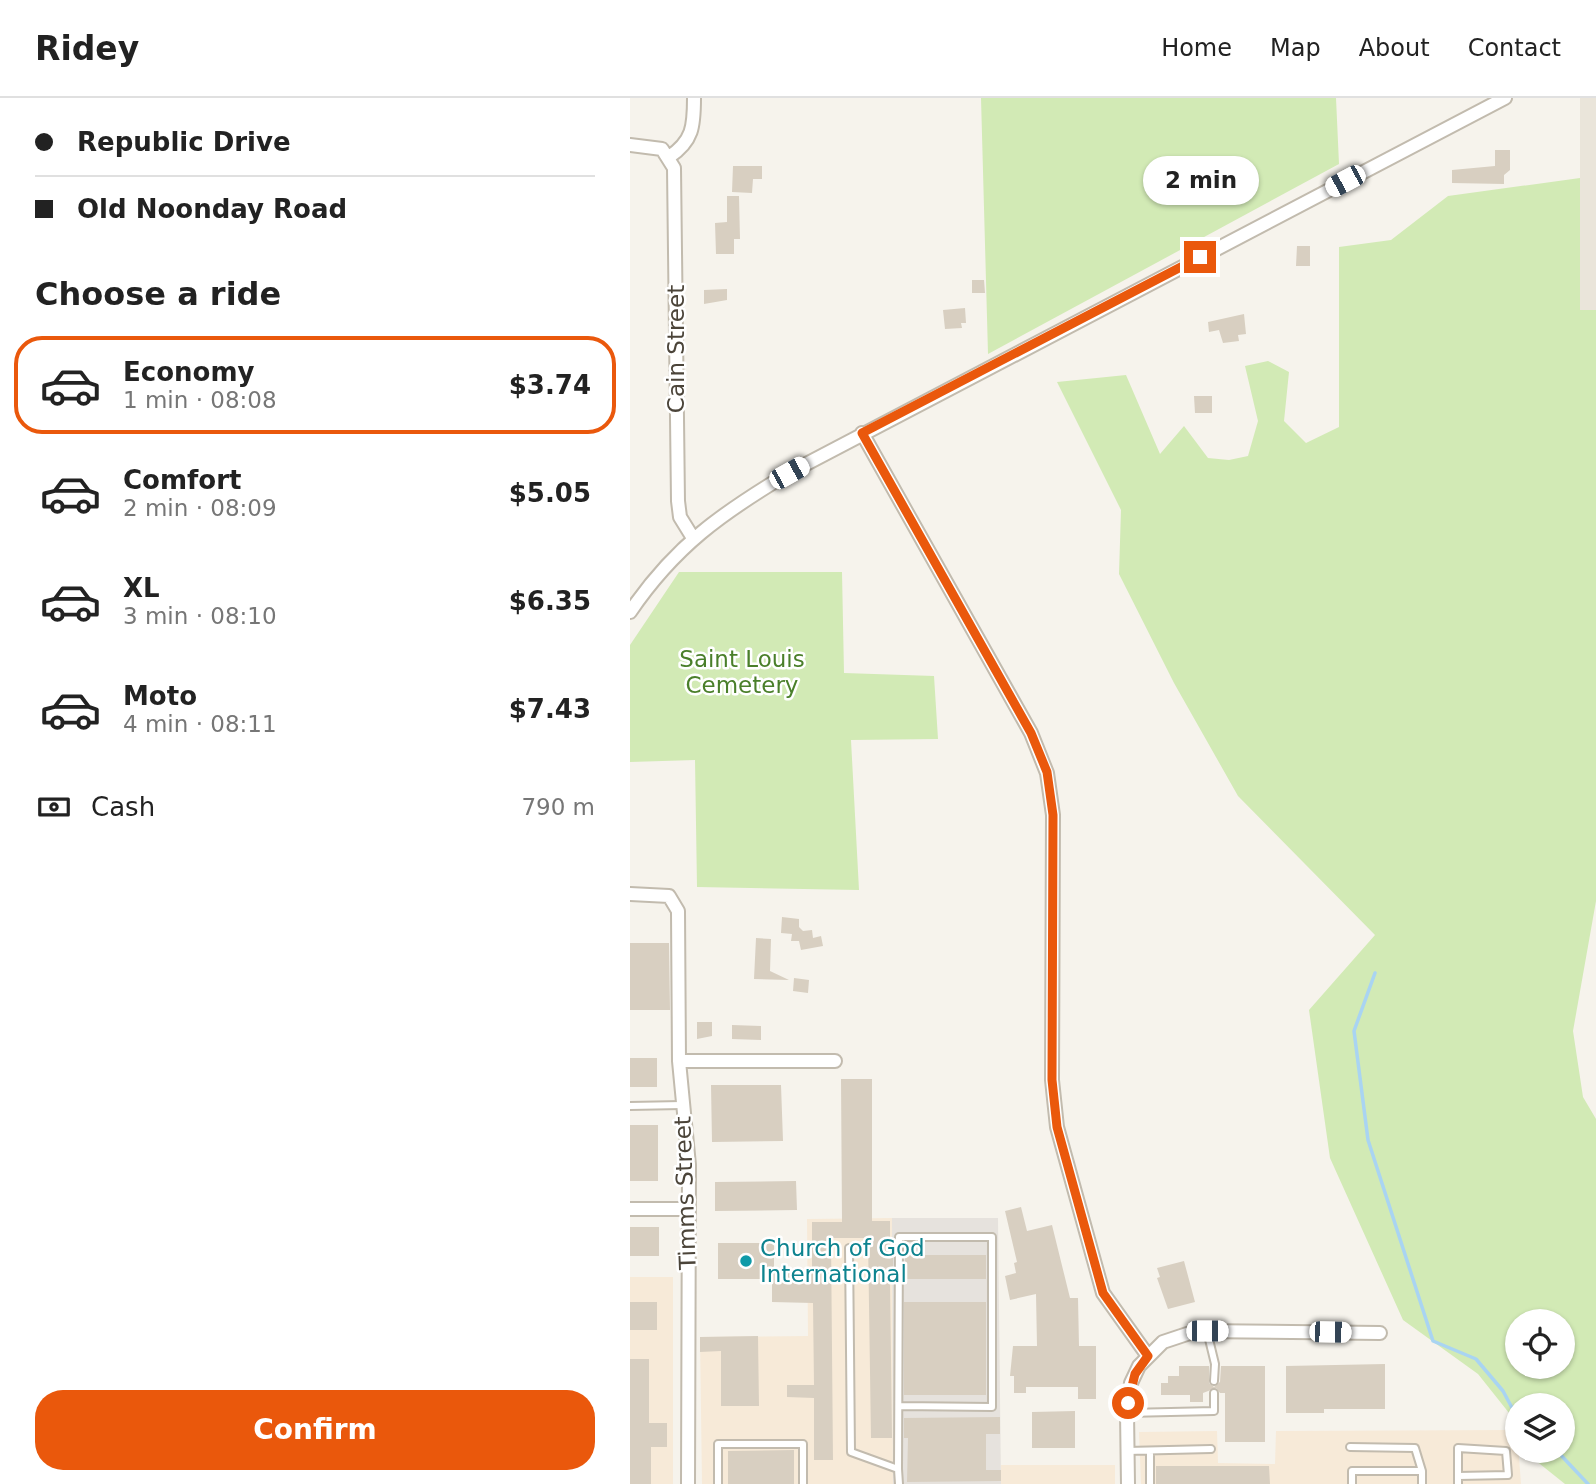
<!DOCTYPE html>
<meta charset="utf-8">
<style>
body{margin:0;font-family:"DejaVu Sans",sans-serif;background:#f6f6f6;color:#222;height:100vh;display:flex;flex-direction:column;font-size:26px;white-space:nowrap}
*{box-sizing:border-box;margin:0}
p{font-size:23px;color:#767676}
.icon{flex:none;width:38px;height:38px;fill:none;stroke:currentColor;stroke-width:2;stroke-linecap:round;stroke-linejoin:round}
.map{position:relative;flex:1;overflow:hidden}
.details{display:flex;flex-direction:column;background:#fff;width:630px}
.details>*{flex:none}
.banner{display:grid;align-content:center;height:154px;padding:0 35px;background:#fff}
.buttons{position:absolute;left:875px;top:1211px;display:grid;gap:14px}
.buttons a{display:grid;place-items:center;width:70px;height:70px;border-radius:50%;background:#fff;box-shadow:0 2px 5px #0004;font-size:35px}
.end{position:absolute;width:32px;height:32px;margin:-16px;border:9px solid #ea580c;background:#fff;box-shadow:0 0 0 4px #fff}
.from{border-radius:50%}
.bubble{position:absolute;height:49px;border-radius:24px;background:#fff;box-shadow:0 2px 5px #0004;font-size:23px;font-weight:700;line-height:49px;text-align:center}
.car{position:absolute;width:21px;height:42px;margin:-21px -10px;border-radius:9px;box-shadow:0 0 5px 2px #0007;background:linear-gradient(#fff 24%,#345 0 40%,#fff 0 76%,#345 0 86%,#fff 0)}
.banner b{display:flex;align-items:center;gap:24px;height:66px;font-size:26px}
.banner b+b{border-top:2px solid #e0e0e0}
.banner i{width:18px;height:18px;background:#222}
ul{padding:0;list-style:none}
li{display:flex;align-items:center;gap:21px;height:98px;margin:0 14px 10px;padding:0 21px;border:4px solid transparent;border-radius:28px}
li div{flex:1}
li b{display:block;font-size:26px}
li em{font-style:normal;font-weight:700}
li.current{border-color:#ea580c}
li>.icon{width:63px;height:63px;stroke-width:1.5}
h2{padding:0 35px;font-size:32px;line-height:84px}
.pay{display:flex;align-items:center;gap:18px;height:77px;padding:0 35px;font-size:26px}
.pay p{margin-inline-start:auto}
.cta{display:flex;gap:14px;margin-top:auto;padding:14px 35px}
.cta a{flex:1;height:80px;border-radius:28px;background:#ea580c;color:#fff;font-size:28px;font-weight:700;line-height:80px;text-align:center}
header{display:flex;align-items:center;gap:42px;box-sizing:border-box;height:98px;padding:0 35px;background:#fff;border-bottom:2px solid #e0e0e0}
header strong{font-size:33px}
nav{display:flex;gap:38px;margin-inline-start:auto;font-size:24px}
main{display:flex;flex:1;min-height:0}
.map>svg:first-child{display:block}
.residential{fill:#eae5da}
.commercial{fill:#f7ead8}
.industrial{fill:#e6e2dd}
.green{fill:#d2eab5;fill-rule:evenodd}
.lines{fill:none;stroke-linecap:round;stroke-linejoin:round}
.stream{stroke:#a9d4f2;stroke-width:3.5}
.building{fill:#d8cfc1}
.service-casing{stroke:#c2bbae;stroke-width:10}
.minor-casing{stroke:#c2bbae;stroke-width:16}
.service{stroke:#fff;stroke-width:6}
.minor{stroke:#fff;stroke-width:12}
.route{stroke:#ea580c;stroke-width:9}
.culture-dot{fill:#0f9aa8;stroke:#fff;stroke-width:2.5}
.labels{text-anchor:middle;dominant-baseline:central;stroke-width:5;stroke-linejoin:round;paint-order:stroke}
.street-label{font-size:23px;fill:#4b4439;stroke:#fff}
.park-label{font-size:23px;fill:#4a7f2a;stroke:#fff}
.culture-label{font-size:23px;fill:#0d838f;stroke:#fff;text-anchor:start}
</style>
<header>
<strong>Ridey</strong>
<nav><a>Home</a><a>Map</a><a>About</a><a>Contact</a></nav>
</header>
<main>
<section class="details">
<div class="banner">
<b><i class="from"></i>Republic Drive</b>
<b><i></i>Old Noonday Road</b>
</div>
<h2>Choose a ride</h2>
<ul>
<li class="current"><svg class="icon" aria-label="car" viewBox="0 0 24 24"><path d="M5 17H2v-5l4-1 3-4h7l3 4 3 1v5h-3M9 17h6M6 11h13"/><circle cx="7" cy="17" r="2"/><circle cx="17" cy="17" r="2"/></svg><div><b>Economy</b><p>1 min · 08:08</p></div><em>$3.74</em></li>
<li><svg class="icon" aria-label="car" viewBox="0 0 24 24"><path d="M5 17H2v-5l4-1 3-4h7l3 4 3 1v5h-3M9 17h6M6 11h13"/><circle cx="7" cy="17" r="2"/><circle cx="17" cy="17" r="2"/></svg><div><b>Comfort</b><p>2 min · 08:09</p></div><em>$5.05</em></li>
<li><svg class="icon" aria-label="car" viewBox="0 0 24 24"><path d="M5 17H2v-5l4-1 3-4h7l3 4 3 1v5h-3M9 17h6M6 11h13"/><circle cx="7" cy="17" r="2"/><circle cx="17" cy="17" r="2"/></svg><div><b>XL</b><p>3 min · 08:10</p></div><em>$6.35</em></li>
<li><svg class="icon" aria-label="car" viewBox="0 0 24 24"><path d="M5 17H2v-5l4-1 3-4h7l3 4 3 1v5h-3M9 17h6M6 11h13"/><circle cx="7" cy="17" r="2"/><circle cx="17" cy="17" r="2"/></svg><div><b>Moto</b><p>4 min · 08:11</p></div><em>$7.43</em></li>
</ul>
<div class="pay"><svg class="icon" aria-label="cash" viewBox="0 0 24 24"><path d="M3 7h18v10H3z"/><circle cx="12" cy="12" r="2"/></svg>Cash<p>790 m</p></div>
<div class="cta"><a>Confirm</a></div>
</section>
<div class="map">
<svg width="966" height="1386" viewBox="0 0 966 1386">
<rect width="100%" height="100%" fill="#f6f3ec"/>
<path class="residential" d="M950 0H966V212H950Z"/>
<path class="commercial" d="M262 1120 263 1386H72L70 1239 178 1238 177 1121Z
M0 1179H43V1386H0Z
M887 1332 891 1386H511L509 1334 587 1333 588 1365 645 1366 646 1333Z
M371 1367H485V1386H371Z"/>
<path class="industrial" d="M262 1120H368L371 1386H263Z"/>
<path class="green" d="M351 0H706L709 66 358 256Z
M950 80V212H966V803L943 933 953 999 966 1021V1386H935L895 1354 933 1353V1307H887V1325L848 1276 773 1222 700 1060 679 912 745 837 608 698 544 585 489 476 491 412 427 284 496 277 530 356 554 328 578 360 599 362 618 358 628 323 615 268 638 263 659 274 654 323 676 345 709 329V149L761 142 818 98ZM933 1223V1269H887V1223Z
M49 474H212L214 575 304 578 308 641 221 642 229 792 67 789 65 662 0 664V547Z"/>
<g class="lines">
<path class="stream" d="M745 875 724 933 738 1042 803 1243 846 1261 873 1293 887 1319
M927 1353 958 1386"/>
</g>
<path class="building" d="M865 52H880V72L874 77V86L822 85V72L865 68Z
M103 68H132V81H123L122 95 102 94Z
M97 98H109L110 141H104V156H86L85 125 97 124Z
M667 148H680V168H666Z
M342 182H354L355 195H342Z
M97 191V202L74 206V192Z
M335 210 336 225H331L332 230 315 231 313 212Z
M614 216 616 236 608 237 609 243 593 245 589 232 579 234 578 224Z
M564 298H582V315H565Z
M152 819 169 821V829L173 833 182 832 183 840 191 838 193 848 171 852 169 843H161L162 836 151 835Z
M126 840 141 841 140 873 159 882 124 881Z
M0 845H39L40 912H0Z
M164 880 179 882 178 895 163 893Z
M67 924H82V938L67 941Z
M102 927 131 928V942L102 941Z
M0 960H27V989H0Z
M211 981H242V1123H260V1157H263V1181H260L262 1340H241L238 1140H201L203 1362H184V1300L157 1299V1287H184L183 1205 142 1204V1181H88V1145H144V1174H182V1124H212Z
M81 987H151L153 1043 82 1044Z
M0 1027H28V1083H0Z
M166 1083 167 1112 85 1113V1084Z
M391 1109 397 1133 422 1127 440 1200H448L449 1248H466V1301H448V1289H396V1295H384V1278H380L383 1248H407L406 1196 380 1202 375 1178 386 1175 384 1165 387 1164 375 1113Z
M0 1129H29V1158H0Z
M275 1157H356V1181H275Z
M554 1163 565 1204 538 1211 527 1180 530 1179 527 1170Z
M0 1204H27V1232H0Z
M274 1204H356V1297H274Z
M128 1238 129 1308H91V1253L70 1254V1239Z
M0 1261H19V1325H37V1349H21V1386H0Z
M755 1266V1311H694V1315H656V1268Z
M549 1268H579V1285L584 1289 590 1284 591 1268H635V1344H595V1295H590L586 1290 573 1295V1304H560V1297H531V1285H538V1278H549Z
M445 1313V1350H402V1314Z
M370 1319V1336H356V1372H371V1383L277 1384 278 1340H274V1320Z
M164 1352V1386H98V1353Z
M526 1368H639L640 1386H526Z"/>
<g class="lines">
<defs>
<path id="service" d="M0 1008 52 1007
M219 1150 221 1354 268 1371 269 1386
M577 1233 585 1266 584 1283
M497 1315 584 1313V1295
M720 1349 785 1350 792 1373
M497 1353 581 1351
M268 1371 269 1139H362V1309L269 1308
M828 1378 878 1377 876 1353 828 1350V1386
M88 1386V1346H173V1386
M520 1386V1353
M722 1386V1373H792V1386"/>
<path id="minor" d="M0 47 32 51 44 70 48 403 50 419 63 440
M39 59C63 43 64 28 64 0
M232 335 401 635 417 675 423 717 422 982 427 1029 473 1195 518 1258
M0 514C45 448 92 415 159 375L875 0
M0 796 39 798 48 813 49 963 59 1067 58 1386
M49 963H205
M0 1111H58
M498 1386 497 1315 501 1285 509 1268 533 1244 566 1233 750 1235"/>
</defs>
<use href="#service" class="service-casing"/>
<use href="#minor" class="minor-casing"/>
<use href="#service" class="service"/>
<use href="#minor" class="minor"/>
</g>
<g class="lines">
<path class="route" d="M498 1305 505 1276 518 1258 473 1195 427 1029 422 982 423 717 417 674 401 635 232 335 570 159"/>
</g>
<circle class="culture-dot" cx="116" cy="1163" r="7"/>
<g class="labels">
<g class="street-label">
<text transform="translate(46 251) rotate(-90)">Cain Street</text>
<text transform="translate(55 1095) rotate(-92)">Timms Street</text>
</g>
<g class="park-label">
<text x="112" y="561">Saint Louis<tspan x="112" dy="26">Cemetery</tspan></text>
</g>
<g class="culture-label">
<text x="130" y="1150">Church of God<tspan x="130" dy="26">International</tspan></text>
</g>
</g>
</svg>
<div class="buttons">
<a><svg class="icon" aria-label="locate" viewBox="0 0 24 24"><circle cx="12" cy="12" r="6"/><path d="M12 2v4M12 18v4M2 12h4M18 12h4"/></svg></a>
<a><svg class="icon" aria-label="layers" viewBox="0 0 24 24"><path d="M12 4l9 5-9 5-9-5zM3 14l9 5 9-5"/></svg></a>
</div>
<i class="end from" style="left:498px;top:1305px"></i>
<i class="end" style="left:570px;top:159px"></i>
<div class="bubble" style="left:513px;top:58px;width:116px">2 min</div>
<i class="car" style="left:715px;top:83px;rotate:242deg"></i>
<i class="car" style="left:159px;top:375px;rotate:61deg"></i>
<i class="car" style="left:577px;top:1233px;rotate:90deg"></i>
<i class="car" style="left:700px;top:1234px;rotate:91deg"></i>
</div>
</main>
